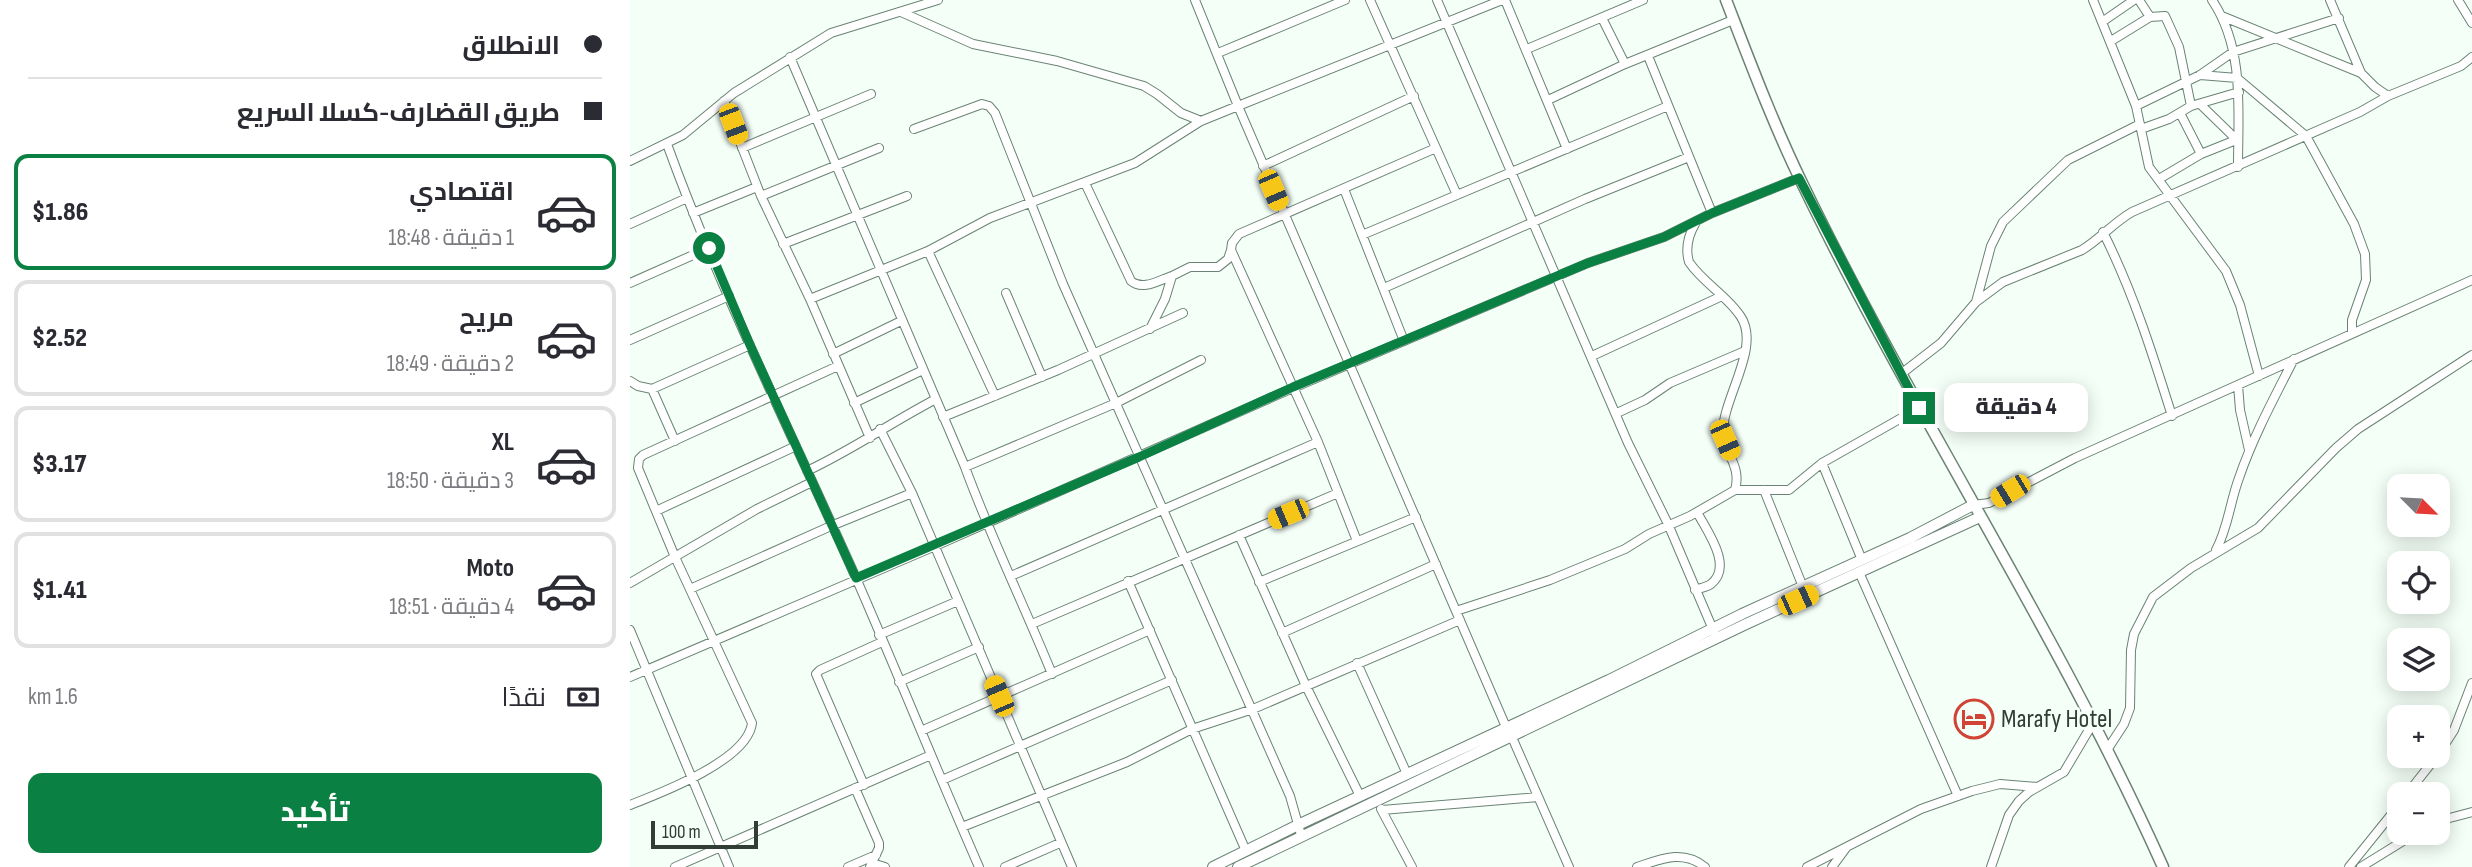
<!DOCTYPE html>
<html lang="ar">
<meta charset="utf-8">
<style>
body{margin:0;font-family:"Sofia Sans Condensed",Cairo,sans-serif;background:#f7f7f7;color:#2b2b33;direction:rtl;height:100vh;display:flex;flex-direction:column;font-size:26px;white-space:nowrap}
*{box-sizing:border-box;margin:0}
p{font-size:23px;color:#7c7c81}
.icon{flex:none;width:38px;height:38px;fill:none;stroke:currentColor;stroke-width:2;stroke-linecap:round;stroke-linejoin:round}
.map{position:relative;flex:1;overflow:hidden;direction:ltr}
.drawer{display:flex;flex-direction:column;background:#fff;width:630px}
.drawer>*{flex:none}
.banner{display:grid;align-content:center;height:154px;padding:0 28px;background:#fff}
.needle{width:46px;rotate:114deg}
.tools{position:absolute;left:1757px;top:474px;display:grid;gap:14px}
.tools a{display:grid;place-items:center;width:63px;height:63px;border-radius:14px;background:#fff;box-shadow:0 4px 18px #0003;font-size:35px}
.scale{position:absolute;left:21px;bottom:18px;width:107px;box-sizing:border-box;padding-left:7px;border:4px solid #323d36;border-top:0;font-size:19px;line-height:24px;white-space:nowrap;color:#323d36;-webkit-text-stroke:5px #f4fff8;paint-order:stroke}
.end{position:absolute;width:32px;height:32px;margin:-16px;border:9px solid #0b8043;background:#fff;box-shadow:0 0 0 4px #fff}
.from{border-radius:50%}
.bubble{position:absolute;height:49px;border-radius:14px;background:#fff;box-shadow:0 4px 18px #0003;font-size:23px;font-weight:800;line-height:49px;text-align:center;direction:rtl}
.car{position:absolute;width:21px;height:42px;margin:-21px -10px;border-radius:9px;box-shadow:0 0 5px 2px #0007;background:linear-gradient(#f5c518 24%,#345 0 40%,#f5c518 0 76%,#345 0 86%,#f5c518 0)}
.banner b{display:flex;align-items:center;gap:24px;height:66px;font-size:26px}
.banner b+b{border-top:2px solid #e1e1e2}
.banner i{width:18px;height:18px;background:#2b2b33}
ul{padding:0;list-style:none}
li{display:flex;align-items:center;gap:21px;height:116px;margin:0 14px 10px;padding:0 14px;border:4px solid #e1e1e2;border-radius:14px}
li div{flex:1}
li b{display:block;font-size:26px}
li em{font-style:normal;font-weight:800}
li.on{border-color:#0b8043}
li>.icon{width:63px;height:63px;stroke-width:1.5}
.pay{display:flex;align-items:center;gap:18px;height:77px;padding:0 28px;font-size:26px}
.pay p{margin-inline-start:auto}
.primary-button{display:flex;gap:14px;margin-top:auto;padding:14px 28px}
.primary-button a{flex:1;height:80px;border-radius:14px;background:#0b8043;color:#fff;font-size:28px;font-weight:800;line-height:80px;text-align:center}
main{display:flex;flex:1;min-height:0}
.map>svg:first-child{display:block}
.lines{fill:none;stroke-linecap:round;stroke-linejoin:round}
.minor-casing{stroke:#6a8374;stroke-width:10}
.major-casing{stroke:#6a8374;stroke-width:12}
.highway-casing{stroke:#6a8374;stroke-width:13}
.minor{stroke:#fff;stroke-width:8}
.major{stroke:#fff;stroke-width:10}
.highway{stroke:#fff;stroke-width:10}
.route{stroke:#0b8043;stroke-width:9}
.labels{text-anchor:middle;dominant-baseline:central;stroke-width:6;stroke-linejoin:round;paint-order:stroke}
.poi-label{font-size:26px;fill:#323d36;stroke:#f4fff8;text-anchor:start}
</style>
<main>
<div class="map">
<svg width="1842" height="867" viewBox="0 0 1842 867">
<rect width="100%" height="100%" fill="#f4fff8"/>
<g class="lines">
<defs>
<path id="minor" d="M740 0 827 195
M807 0 998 443 1038 524 1084 632
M872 0 608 106 876 727
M875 0 937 149
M1463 0 1506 106 1519 167 1596 271 1610 305 1629 376
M1509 0 1520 17
M1582 0C1615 49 1608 111 1608 167
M1700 0 1731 73 1745 87 1758 96
M1828 0 1842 23
M271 12 343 44 427 61 514 86 527 94 551 113 571 121
M1594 17 1731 73
M972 18 995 64
M1472 22 1504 0
M1481 41 1520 17 1535 16 1549 47 1561 106
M897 49 1013 0
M588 53 715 0
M1018 56 1082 213
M160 57 335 467C361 538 394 605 422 674
M1570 75 1607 78 1676 136 1724 224 1735 254 1736 280 1722 320V332
M918 100 995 64 1103 20
M94 101 131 196 180 299 240 438
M1570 104 1608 141
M1506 106 1570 75 1603 52 1709 18
M1550 113 1571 154
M284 129 352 104 359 106 365 113 433 284 660 796 671 835
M1511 129 1539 119 1561 106 1609 92
M37 144C91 293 162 434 226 578 268 674 307 771 349 867
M112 148 241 94
M0 161 53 135 104 93 201 33 308 0
M633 166 784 96
M1529 179 1571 154 1606 140
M455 183 501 281C513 291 529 280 542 276
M714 189 774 341
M131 196 249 148
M63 213 127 187
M0 224 57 198
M1065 224C1058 236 1055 248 1059 262 1073 283 1098 296 1111 317 1131 348 1092 399 1093 433 1094 454 1112 465 1105 490
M1473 232C1503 292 1522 352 1542 416
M732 235 1038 106
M153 244 277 196
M298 251 365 396
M0 283 79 248
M754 288 955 199 1059 157
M376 293 412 377
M180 299 298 251 360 218 505 163 571 121 608 106 565 0
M1346 302 1361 246 1373 222 1438 160 1510 124
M520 329 535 299 542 276 560 267H588L598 259 601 250
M0 340 99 296
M203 354 271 321
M962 356 1092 296
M1271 374 1311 343 1346 302 1373 282 1452 250C1470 239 1483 223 1502 212L1730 112 1758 96 1831 66 1842 57
M0 381 8 386 22 389 120 345
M1608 385 1610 410 1619 450
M22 389 45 441
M224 403 293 370
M987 413 1015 400 1040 383 1115 351
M313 417 428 370 553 313
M250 429 282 493 442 867
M1192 463 1232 560
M335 467 486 403 571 360
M177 471C222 450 262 422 306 399
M1134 490 1173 587
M1343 505 1359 503 1445 458 1842 280
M26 511 166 446
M609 535 676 686 730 796
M727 541 688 442 601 250 602 243 609 234 806 148
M1586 550C1598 528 1600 502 1609 478 1623 437 1644 398 1664 359
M1229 572 1328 796
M381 576 688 442
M498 581 616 851
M629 582 786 517
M0 583 127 509 182 482
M60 589 201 526 282 493
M1065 590C1070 588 1077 587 1081 584 1104 566 1076 530 1067 512
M826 611 920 580 995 549 1019 534 1060 516 1105 490H1159L1192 463 1289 408
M402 624 708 493
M0 630 99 867
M652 633 806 564
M249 635 328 601
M727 663 777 774
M0 677 303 547 663 388 958 263 1034 237 1082 213 1169 178
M269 682 349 647
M291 731 520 630
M881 735 939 867
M1477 750 1494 724 1500 708 1501 650 1504 634 1523 597 1561 568 1628 528 1706 448 1728 429 1842 355
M1808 755 1824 730 1842 683
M312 780 542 680
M234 785 186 674 190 670 252 642
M225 788 249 843V848L240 867
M1777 794 1807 756
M0 805C31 793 118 760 122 723L45 557 8 468 9 459 13 455 208 366
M751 809 782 867
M752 810 908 797
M1808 821 1842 812
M332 827 497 762 562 729 623 709 830 620
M242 863 255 867
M45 867 301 755
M218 867 246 855
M375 867 430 843
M1007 867C1031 859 1053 849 1075 867
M1177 867 1291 809 1342 791 1370 784 1408 787
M1202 867 1216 848
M1361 867 1379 815 1389 801 1399 792 1434 772 1463 723
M1719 867 1769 805
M1731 867 1786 833"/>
<path id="major" d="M583 867 670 824 979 680 1112 614 1280 538 1343 505
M608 867 1116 624 1350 517"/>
<path id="highway" d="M1096 0C1120 62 1144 126 1173 185 1285 417 1428 632 1533 867"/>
</defs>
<use href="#minor" class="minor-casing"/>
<use href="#major" class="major-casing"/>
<use href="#highway" class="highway-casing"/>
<use href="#minor" class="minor"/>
<use href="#major" class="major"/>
<use href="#highway" class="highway"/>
</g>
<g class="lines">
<path class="route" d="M79 248 120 345 226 578 509 457 663 387 958 263 1034 237 1082 213 1169 178 1289 408"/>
</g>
<defs>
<symbol id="hotel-ring" viewBox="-11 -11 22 22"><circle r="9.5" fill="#f4fff8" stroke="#d04335" stroke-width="1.5"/><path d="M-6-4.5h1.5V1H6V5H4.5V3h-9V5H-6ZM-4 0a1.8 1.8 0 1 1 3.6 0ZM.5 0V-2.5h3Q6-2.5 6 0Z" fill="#d04335"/></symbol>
</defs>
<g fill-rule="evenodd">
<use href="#hotel-ring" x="1322" y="697" width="44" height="44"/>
</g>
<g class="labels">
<g class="poi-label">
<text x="1371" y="719">Marafy Hotel</text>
</g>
</g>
</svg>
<div class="tools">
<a><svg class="needle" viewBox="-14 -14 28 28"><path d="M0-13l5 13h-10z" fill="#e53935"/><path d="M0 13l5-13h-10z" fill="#7c7c81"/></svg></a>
<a><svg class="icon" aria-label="locate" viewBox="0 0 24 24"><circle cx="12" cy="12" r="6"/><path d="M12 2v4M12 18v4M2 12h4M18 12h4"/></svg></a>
<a><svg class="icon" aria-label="layers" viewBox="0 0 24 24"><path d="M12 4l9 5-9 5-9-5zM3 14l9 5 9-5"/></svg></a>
<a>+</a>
<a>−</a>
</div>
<div class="scale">100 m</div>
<i class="end from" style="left:79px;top:248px"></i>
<i class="end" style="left:1289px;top:408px"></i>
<div class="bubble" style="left:1314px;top:383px;width:144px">4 دقيقة</div>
<i class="car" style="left:103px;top:124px;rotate:159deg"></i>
<i class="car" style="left:643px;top:190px;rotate:157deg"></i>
<i class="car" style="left:1095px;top:440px;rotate:156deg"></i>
<i class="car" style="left:1380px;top:491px;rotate:239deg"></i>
<i class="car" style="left:658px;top:514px;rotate:247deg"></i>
<i class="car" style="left:1168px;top:600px;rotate:66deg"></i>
<i class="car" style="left:369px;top:696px;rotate:337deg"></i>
</div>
<section class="drawer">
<div class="banner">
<b><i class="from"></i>الانطلاق</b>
<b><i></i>طريق القضارف-كسلا السريع</b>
</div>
<ul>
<li class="on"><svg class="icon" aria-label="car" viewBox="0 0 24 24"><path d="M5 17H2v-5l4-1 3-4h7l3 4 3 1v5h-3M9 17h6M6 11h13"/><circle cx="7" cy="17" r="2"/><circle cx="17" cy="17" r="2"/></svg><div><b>اقتصادي</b><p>1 دقيقة · 18:48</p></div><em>$1.86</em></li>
<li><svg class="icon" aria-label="car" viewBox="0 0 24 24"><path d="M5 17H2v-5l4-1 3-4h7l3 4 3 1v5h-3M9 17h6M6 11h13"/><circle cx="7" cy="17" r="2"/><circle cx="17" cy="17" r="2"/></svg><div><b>مريح</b><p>2 دقيقة · 18:49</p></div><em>$2.52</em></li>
<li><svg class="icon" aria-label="car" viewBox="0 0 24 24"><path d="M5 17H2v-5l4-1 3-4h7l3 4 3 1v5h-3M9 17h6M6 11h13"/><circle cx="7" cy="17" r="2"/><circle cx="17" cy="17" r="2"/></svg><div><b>XL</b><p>3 دقيقة · 18:50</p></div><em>$3.17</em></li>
<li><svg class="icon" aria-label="car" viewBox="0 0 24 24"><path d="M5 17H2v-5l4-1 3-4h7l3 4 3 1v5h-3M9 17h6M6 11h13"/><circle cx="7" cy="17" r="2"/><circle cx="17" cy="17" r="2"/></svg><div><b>Moto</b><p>4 دقيقة · 18:51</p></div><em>$1.41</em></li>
</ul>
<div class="pay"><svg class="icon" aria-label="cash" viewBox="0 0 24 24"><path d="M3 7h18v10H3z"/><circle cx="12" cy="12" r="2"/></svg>نقدًا<p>1.6 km</p></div>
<div class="primary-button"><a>تأكيد</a></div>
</section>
</main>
